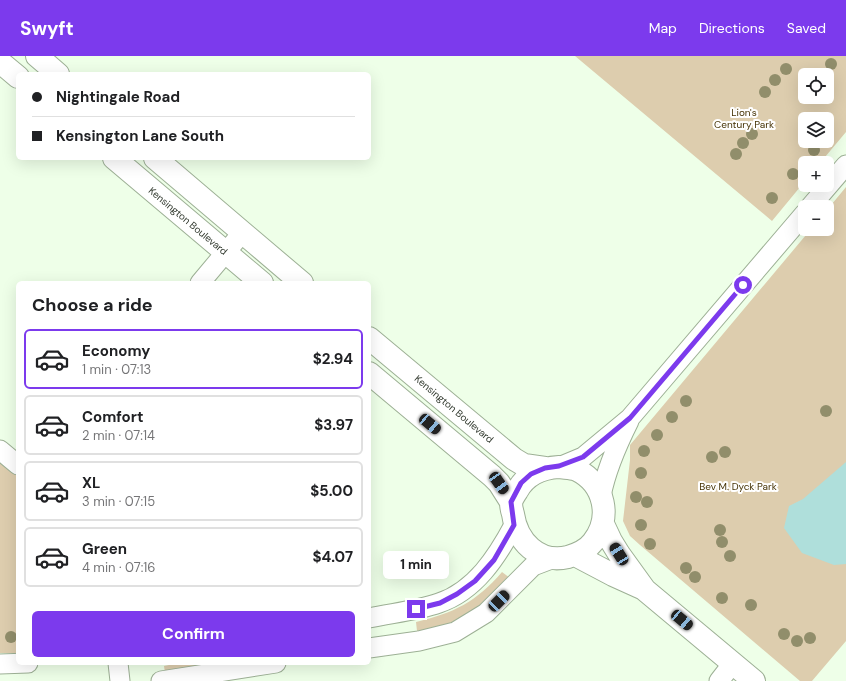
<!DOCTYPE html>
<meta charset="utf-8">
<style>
body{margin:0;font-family:"DM Sans",sans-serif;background:#f6f6f6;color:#202124;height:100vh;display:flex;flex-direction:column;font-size:15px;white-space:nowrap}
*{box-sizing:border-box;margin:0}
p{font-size:13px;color:#757577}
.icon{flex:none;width:22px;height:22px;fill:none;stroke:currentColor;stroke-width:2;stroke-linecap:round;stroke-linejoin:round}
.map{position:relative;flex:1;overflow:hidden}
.sheet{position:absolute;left:16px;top:225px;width:355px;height:384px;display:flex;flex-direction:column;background:#fff;border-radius:6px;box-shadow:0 4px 16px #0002}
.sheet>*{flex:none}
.guide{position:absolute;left:16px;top:16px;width:355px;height:88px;border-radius:6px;box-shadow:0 4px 16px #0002;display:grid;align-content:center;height:88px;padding:0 16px;background:#fff}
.controls{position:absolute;left:798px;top:12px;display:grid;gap:8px}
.controls a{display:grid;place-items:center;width:36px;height:36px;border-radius:6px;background:#fff;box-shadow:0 4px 16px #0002;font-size:20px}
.end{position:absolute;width:18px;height:18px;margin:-9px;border:5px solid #7c3aed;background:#fff;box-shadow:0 0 0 2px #fff}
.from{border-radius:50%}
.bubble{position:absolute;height:28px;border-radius:6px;background:#fff;box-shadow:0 4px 16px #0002;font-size:13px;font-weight:700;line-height:28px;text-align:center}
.car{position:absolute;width:12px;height:24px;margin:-12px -6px;border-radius:5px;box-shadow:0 0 3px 1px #0007;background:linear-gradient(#222 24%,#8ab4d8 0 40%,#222 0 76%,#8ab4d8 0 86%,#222 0)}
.guide b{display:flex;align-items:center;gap:14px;height:38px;font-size:15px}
.guide b+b{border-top:1px solid #e0e0e0}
.guide i{width:10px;height:10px;background:#202124}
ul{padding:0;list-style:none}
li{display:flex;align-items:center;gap:12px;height:60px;margin:0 8px 6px;padding:0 8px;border:2px solid #e0e0e0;border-radius:6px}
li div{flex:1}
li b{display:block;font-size:15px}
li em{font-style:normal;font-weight:700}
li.active{border-color:#7c3aed}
li>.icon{width:36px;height:36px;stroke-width:1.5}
h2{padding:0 16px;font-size:18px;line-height:48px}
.action{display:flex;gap:8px;margin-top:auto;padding:8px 16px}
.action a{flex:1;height:46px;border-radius:6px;background:#7c3aed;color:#fff;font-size:16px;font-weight:700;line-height:46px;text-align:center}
header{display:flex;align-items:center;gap:24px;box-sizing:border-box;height:56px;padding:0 20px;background:#7c3aed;color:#fff}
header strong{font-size:19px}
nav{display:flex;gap:22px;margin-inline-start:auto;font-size:14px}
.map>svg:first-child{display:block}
.green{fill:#ddcdae;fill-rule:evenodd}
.water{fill:#afdfdb}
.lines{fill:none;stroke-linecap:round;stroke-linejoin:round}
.street-casing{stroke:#9db095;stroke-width:21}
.secondary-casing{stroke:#9db095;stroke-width:24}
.street{stroke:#fff;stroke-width:19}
.secondary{stroke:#fff;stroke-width:22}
.tree{fill:#918e6b}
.route{stroke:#7c3aed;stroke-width:5}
.labels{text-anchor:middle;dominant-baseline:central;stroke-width:4;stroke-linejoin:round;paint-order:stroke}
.park-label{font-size:10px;fill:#453204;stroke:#fff}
.street-label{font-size:10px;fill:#30382d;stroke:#fff}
</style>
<header>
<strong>Swyft</strong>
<nav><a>Map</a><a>Directions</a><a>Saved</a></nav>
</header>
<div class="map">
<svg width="846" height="625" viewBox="0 0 846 625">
<rect width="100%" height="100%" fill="#eeffe8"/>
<path class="green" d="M575 0H846V76L820 107H805V125L772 165ZM805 19H827V41H805ZM805 63H827V85H805Z
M846 131V585L812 625H800L640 489 630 480 623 465 630 404V389L811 173H827V154Z
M0 404 18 420V597H0Z
M502 516 510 522 484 548 462 562 442 570 417 575 416 566C454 557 476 546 502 516Z
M179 607H226L165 617 164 610Z"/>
<path class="water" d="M846 406V508L834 509 802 497 784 472 789 450 803 443Z"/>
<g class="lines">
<defs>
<path id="street" d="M810 151 846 109
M200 227 242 177
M0 394 18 409
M559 411 583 401 630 362 805 157
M601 440C606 414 617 389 629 365
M369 562C392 557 416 555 439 547 475 535 497 501 514 469
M369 592 419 585 455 576 486 557 533 510 554 502
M118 607 120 625
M0 608 28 607
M161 625 276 607
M719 625 733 607"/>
<path id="secondary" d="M37 0 58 18
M0 6 18 21
M114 102 262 227
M155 102 302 227
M369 282 514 403 524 409 545 412
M369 317 492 420 499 427 511 446
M559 411C565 412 572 412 577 414 605 428 612 462 593 486 587 494 578 498 568 501 538 508 517 485 513 458 512 455 511 450 511 446 512 443 515 438 517 435 526 418 541 412 559 411Z
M603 468 611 485 619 498 645 534 754 625
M575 499 613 519 644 533"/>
</defs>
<use href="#street" class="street-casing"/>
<use href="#secondary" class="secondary-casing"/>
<use href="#street" class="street"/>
<use href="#secondary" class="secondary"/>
</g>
<g class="tree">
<circle cx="831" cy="8" r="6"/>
<circle cx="786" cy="13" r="6"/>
<circle cx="775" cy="24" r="6"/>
<circle cx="765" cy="36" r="6"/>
<circle cx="752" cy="78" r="6"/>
<circle cx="743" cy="87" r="6"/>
<circle cx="814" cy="94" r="6"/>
<circle cx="736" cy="98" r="6"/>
<circle cx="793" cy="118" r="6"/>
<circle cx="772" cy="142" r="6"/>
<circle cx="686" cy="345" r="6"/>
<circle cx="826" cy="355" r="6"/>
<circle cx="672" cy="361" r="6"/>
<circle cx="657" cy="379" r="6"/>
<circle cx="644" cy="395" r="6"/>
<circle cx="725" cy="396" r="6"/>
<circle cx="712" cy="401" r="6"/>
<circle cx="641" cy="417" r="6"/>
<circle cx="636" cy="441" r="6"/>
<circle cx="647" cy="446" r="6"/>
<circle cx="641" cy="469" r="6"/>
<circle cx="720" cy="474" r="6"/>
<circle cx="722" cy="486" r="6"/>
<circle cx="650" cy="488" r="6"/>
<circle cx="730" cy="500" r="6"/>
<circle cx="686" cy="512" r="6"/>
<circle cx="695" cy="521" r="6"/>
<circle cx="722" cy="542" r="6"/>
<circle cx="751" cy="549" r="6"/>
<circle cx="784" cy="578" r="6"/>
<circle cx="11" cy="581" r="6"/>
<circle cx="810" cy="582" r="6"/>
<circle cx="797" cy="585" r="6"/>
</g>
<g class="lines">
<path class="route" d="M416 553 440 547 457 538 475 525 494 504 514 469 511 446 521 427 531 418 545 412 559 410 583 401 630 362 743 229"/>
</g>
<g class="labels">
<g class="park-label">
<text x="744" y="56">Lion's<tspan x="744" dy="12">Century Park</tspan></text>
<text x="738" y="430">Bev M. Dyck Park</text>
</g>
<g class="street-label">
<text transform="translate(188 165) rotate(40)">Kensington Boulevard</text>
<text transform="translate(454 353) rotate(40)">Kensington Boulevard</text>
</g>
</g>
</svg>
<div class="controls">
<a><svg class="icon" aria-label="locate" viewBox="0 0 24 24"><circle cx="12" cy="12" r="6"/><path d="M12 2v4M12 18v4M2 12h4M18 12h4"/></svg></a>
<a><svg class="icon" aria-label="layers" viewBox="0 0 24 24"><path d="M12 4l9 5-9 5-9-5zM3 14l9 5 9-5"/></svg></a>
<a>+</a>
<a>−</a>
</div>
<i class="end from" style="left:743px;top:229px"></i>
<i class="end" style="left:416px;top:553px"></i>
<div class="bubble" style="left:383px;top:495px;width:66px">1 min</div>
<i class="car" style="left:430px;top:368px;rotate:130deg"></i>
<i class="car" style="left:499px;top:427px;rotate:145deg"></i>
<i class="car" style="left:619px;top:498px;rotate:328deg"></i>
<i class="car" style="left:499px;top:545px;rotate:45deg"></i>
<i class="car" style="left:682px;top:564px;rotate:130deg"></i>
<div class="guide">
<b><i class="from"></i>Nightingale Road</b>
<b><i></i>Kensington Lane South</b>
</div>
<section class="sheet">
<h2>Choose a ride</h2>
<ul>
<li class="active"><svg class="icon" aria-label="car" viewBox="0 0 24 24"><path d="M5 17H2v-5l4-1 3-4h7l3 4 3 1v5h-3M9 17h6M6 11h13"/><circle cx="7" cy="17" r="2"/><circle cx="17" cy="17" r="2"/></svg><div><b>Economy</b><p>1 min · 07:13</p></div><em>$2.94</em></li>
<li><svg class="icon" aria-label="car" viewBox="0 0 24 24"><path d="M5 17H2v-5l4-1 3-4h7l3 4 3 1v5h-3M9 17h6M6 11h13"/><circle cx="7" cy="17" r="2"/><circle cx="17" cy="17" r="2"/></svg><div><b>Comfort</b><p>2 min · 07:14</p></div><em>$3.97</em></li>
<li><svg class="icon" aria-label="car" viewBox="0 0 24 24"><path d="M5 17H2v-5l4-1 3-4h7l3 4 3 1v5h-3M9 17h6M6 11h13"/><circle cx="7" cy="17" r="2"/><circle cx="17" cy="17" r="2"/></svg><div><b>XL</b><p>3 min · 07:15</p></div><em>$5.00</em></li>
<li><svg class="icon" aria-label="car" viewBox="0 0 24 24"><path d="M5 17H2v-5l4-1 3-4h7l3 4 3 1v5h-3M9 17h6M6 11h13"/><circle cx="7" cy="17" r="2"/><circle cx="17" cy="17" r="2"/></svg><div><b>Green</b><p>4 min · 07:16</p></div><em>$4.07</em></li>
</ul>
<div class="action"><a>Confirm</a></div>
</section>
</div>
